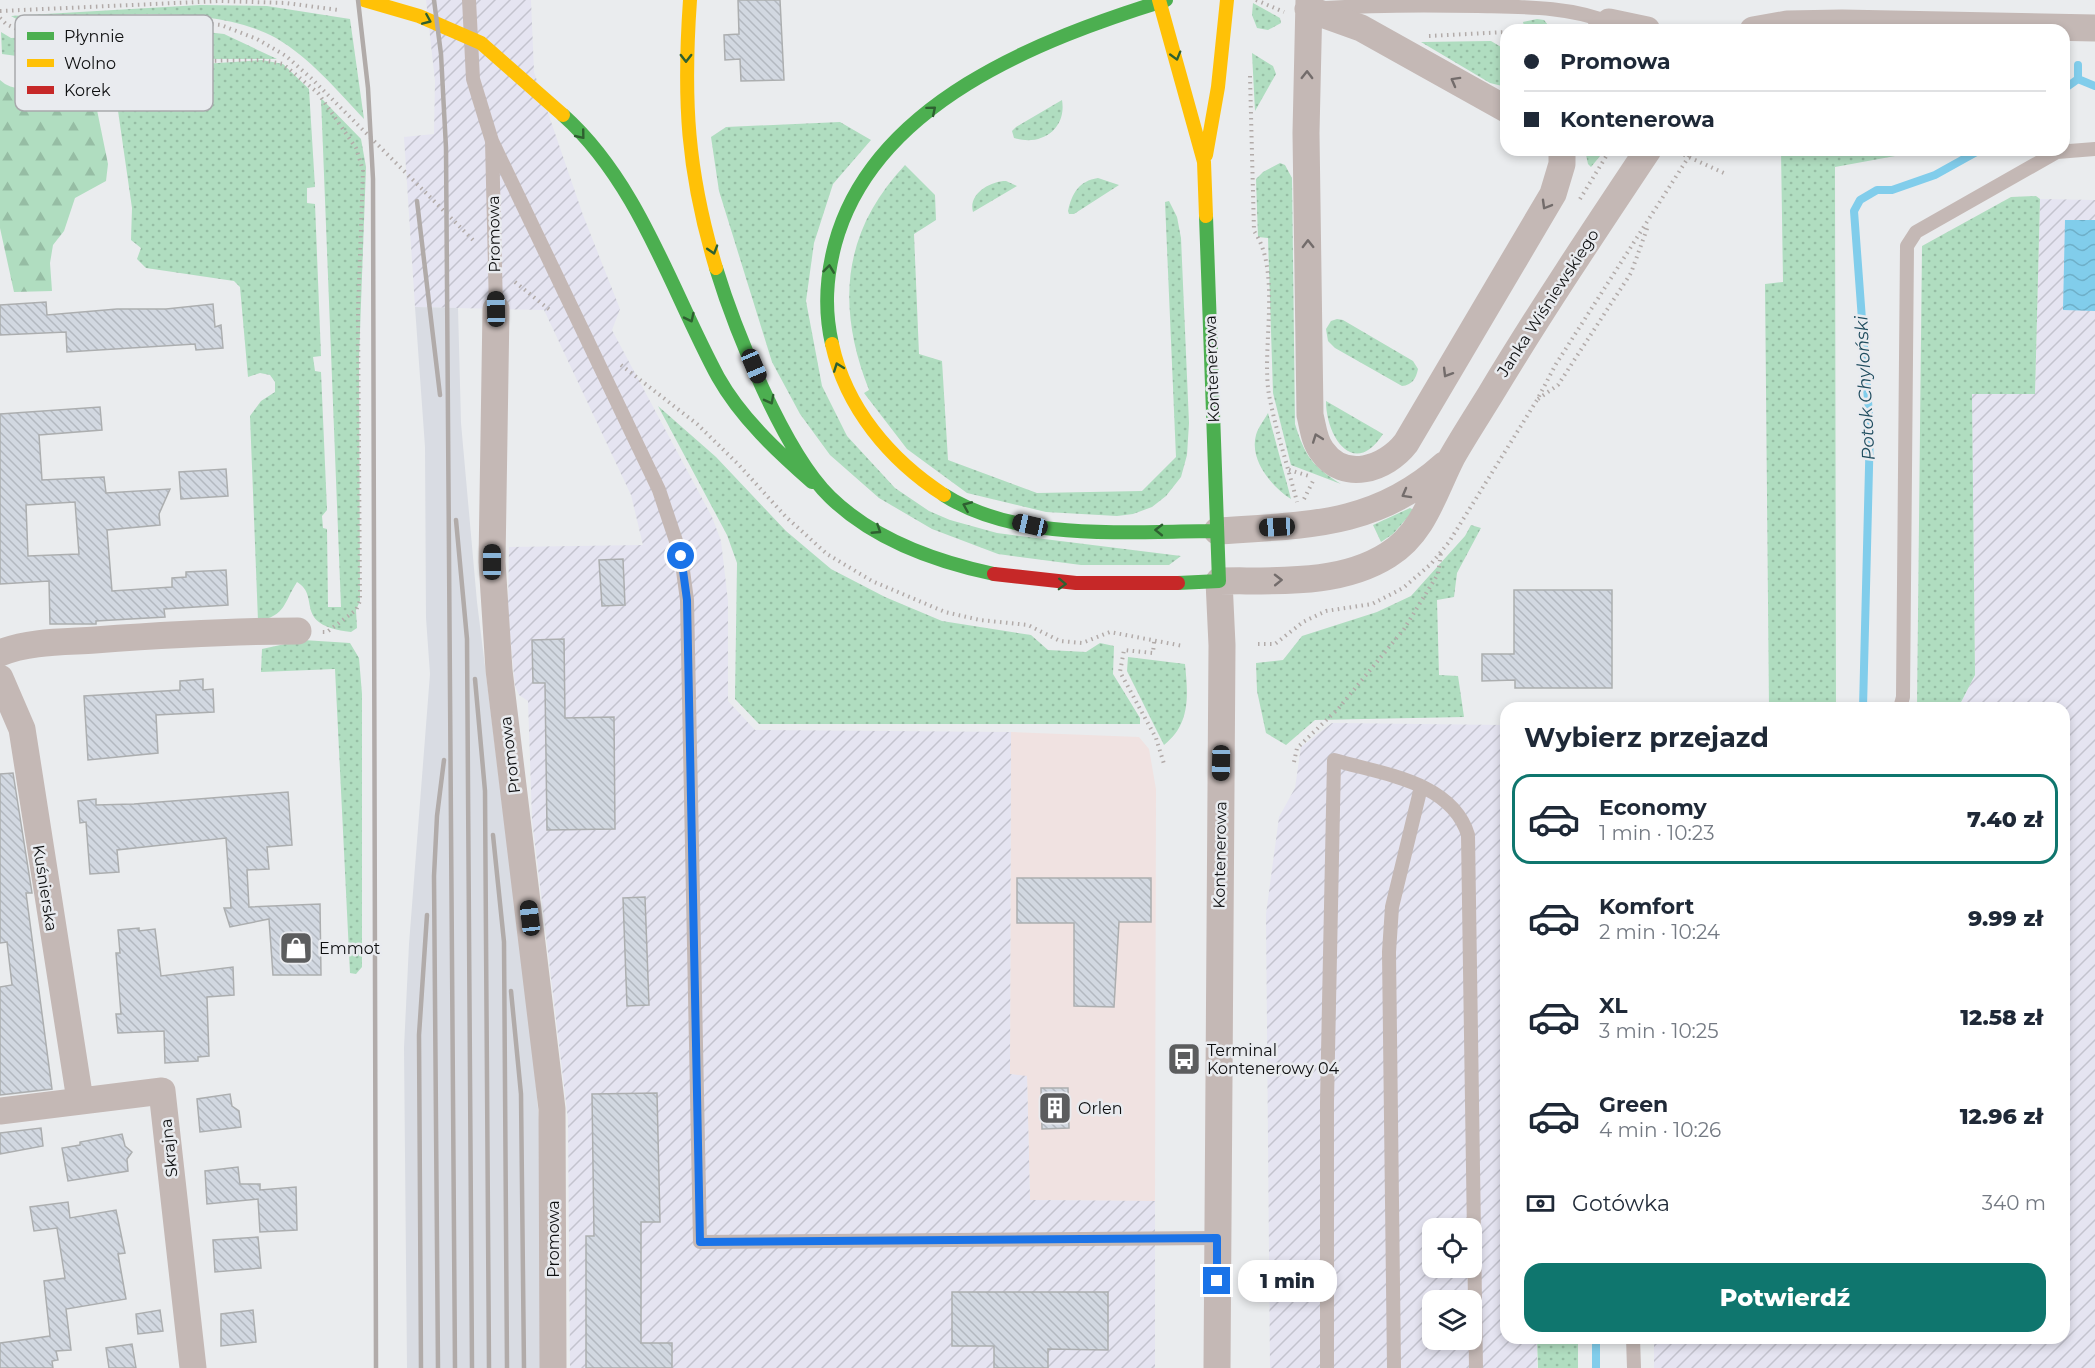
<!DOCTYPE html>
<html lang="pl">
<meta charset="utf-8">
<style>
body{margin:0;font-family:Montserrat,sans-serif;background:#f2f2f3;color:#1f2937;height:100vh;display:flex;flex-direction:column;font-size:22px;white-space:nowrap}
*{box-sizing:border-box;margin:0}
p{font-size:20px;color:#747a83}
.icon{flex:none;width:33px;height:33px;fill:none;stroke:currentColor;stroke-width:2;stroke-linecap:round;stroke-linejoin:round}
.map{position:relative;flex:1;overflow:hidden}
.side{position:absolute;left:1500px;top:702px;width:570px;height:642px;display:flex;flex-direction:column;background:#fff;border-radius:18px;box-shadow:0 3px 9px #0003}
.side>*{flex:none}
.top-card{position:absolute;left:1500px;top:24px;width:570px;height:132px;border-radius:18px;box-shadow:0 3px 9px #0003;display:grid;align-content:center;height:132px;padding:0 24px;background:#fff}
.controls{position:absolute;left:1422px;top:1218px;display:grid;gap:12px}
.controls a{display:grid;place-items:center;width:60px;height:60px;border-radius:12px;background:#fff;box-shadow:0 3px 9px #0003;font-size:30px}
.end{position:absolute;width:27px;height:27px;margin:-14px;border:8px solid #1a73e8;background:#fff;box-shadow:0 0 0 3px #fff}
.from{border-radius:50%}
.bubble{position:absolute;height:42px;border-radius:18px;background:#fff;box-shadow:0 3px 9px #0003;font-size:20px;font-weight:800;line-height:42px;text-align:center}
.car{position:absolute;width:18px;height:36px;margin:-18px -9px;border-radius:8px;box-shadow:0 0 4px 2px #0007;background:linear-gradient(#222 24%,#8ab4d8 0 40%,#222 0 76%,#8ab4d8 0 86%,#222 0)}
.top-card b{display:flex;align-items:center;gap:21px;height:57px;font-size:22px}
.top-card b+b{border-top:2px solid #e0e1e3}
.top-card i{width:15px;height:15px;background:#1f2937}
ul{padding:0;list-style:none}
li{display:flex;align-items:center;gap:18px;height:90px;margin:0 12px 9px;padding:0 12px;border:3px solid transparent;border-radius:18px}
li div{flex:1}
li b{display:block;font-size:22px}
li em{font-style:normal;font-weight:800}
li.selected{border-color:#0f766e}
li>.icon{width:54px;height:54px;stroke-width:1.5}
h2{padding:0 24px;font-size:27px;line-height:72px}
.pay{display:flex;align-items:center;gap:15px;height:66px;padding:0 24px;font-size:22px}
.pay p{margin-inline-start:auto}
.cta{display:flex;gap:12px;margin-top:auto;padding:12px 24px}
.cta a{flex:1;height:69px;border-radius:18px;background:#0f766e;color:#fff;font-size:24px;font-weight:800;line-height:69px;text-align:center}
.map>svg:first-child{display:block}
.commercial{fill:#f0e2e1}
.industrial{fill:url(#industrial-furrows);fill-rule:evenodd}
.built{fill:#d9dce3}
.grass{fill:url(#grass-dots)}
.forest{fill:url(#forest-firs)}
.water{fill:url(#water-waves)}
.lines{fill:none;stroke-linecap:round;stroke-linejoin:round}
.stream{stroke:#81cdeb;stroke-width:8}
.building{fill:url(#building-back-hatch);stroke:#acaeaf;stroke-width:1.5;fill-rule:evenodd}
.path{stroke:#b2aba9;stroke-width:4;stroke-dasharray:1.5 4.5;stroke-linecap:butt}
.lane{stroke:#c4b8b5;stroke-width:14}
.street{stroke:#c4b8b5;stroke-width:27}
.fast{stroke:#4caf50;stroke-width:14}
.slow{stroke:#ffc107;stroke-width:14}
.jam{stroke:#c62828;stroke-width:14}
.rail{stroke:#b1aba9;stroke-width:4.5}
.oneway{stroke:#2e6030}
.oneway2{stroke:#736c6b}
.route{stroke:#1a73e8;stroke-width:8}
.labels{text-anchor:middle;dominant-baseline:central;stroke-width:5;stroke-linejoin:round;paint-order:stroke}
.street-label{font-size:16px;fill:#0f1011;stroke:#e9ebef}
.poi-label{font-size:16px;fill:#0f1011;stroke:#e9ebef;text-anchor:start}
.water-label{font-size:18px;font-style:italic;fill:#204d5f;stroke:#e9ebef}
.key{fill:#e9ebef;stroke:#a8a9ac;stroke-width:1.5}
.key-label{font-size:16px;fill:#0f1011}
</style>
<div class="map">
<svg width="2095" height="1368" viewBox="0 0 2095 1368">
<defs>
<pattern id="industrial-furrows" width="10" height="10" patternUnits="userSpaceOnUse" patternTransform="scale(1.5)"><rect width="10" height="10" fill="#e5e4f1"/><path d="M-1 1l2-2M0 10L10 0M9 11l2-2" fill="none" stroke="#c3c3ce"/></pattern>
<pattern id="grass-dots" width="8" height="8" patternUnits="userSpaceOnUse" patternTransform="scale(1.5)"><rect width="8" height="8" fill="#b0ddc0"/><path d="M2 2h.1M6 6h.1" fill="none" stroke="#96bda4" stroke-width="1.8" stroke-linecap="round"/></pattern>
<pattern id="forest-firs" width="22" height="20" patternUnits="userSpaceOnUse" patternTransform="scale(1.5)"><rect width="22" height="20" fill="#b0ddc0"/><path d="M5 1l3.5 6h-7zM16 11l3.5 6h-7z" fill="#96bda4"/></pattern>
<pattern id="water-waves" width="16" height="10" patternUnits="userSpaceOnUse" patternTransform="scale(1.5)"><rect width="16" height="10" fill="#81cdeb"/><path d="M0 5q4-4 8 0t8 0" fill="none" stroke="#6eafc8"/></pattern>
<pattern id="building-back-hatch" width="6" height="6" patternUnits="userSpaceOnUse" patternTransform="scale(1.5)"><rect width="6" height="6" fill="#d2d8e1"/><path d="M-1 5l2 2M0 0l6 6M5-1l2 2" fill="none" stroke="#b3b8c0"/></pattern>
</defs>
<rect width="100%" height="100%" fill="#eaecee"/>
<path class="commercial" d="M1011 732 1139 737 1149 749 1156 789 1155 1201 1030 1200 1027 1077 1010 1074Z"/>
<path class="industrial" d="M426 0H531L534 72 583 215 620 309 612 330 712 517 721 541 728 601V701L755 730 1011 732 1010 1074 1027 1076 1030 1200 1155 1201V1368H570L568 1119 532 819 528 701 519 695 515 686 508 613 509 547 643 545 631 495 544 310 415 307 404 137 434 134 435 81Z
M2040 199 2095 200V1368H1654V1338H2064V708H1958L1975 675 1972 394H2035Z
M1332 723 1506 725V1338H1537V1368H1270L1266 914 1279 817 1295 788 1301 747ZM1432 1228H1472V1268H1432ZM1432 1300H1472V1340H1432Z"/>
<path class="built" d="M415 307 458 308 461 423 477 602 533 1053 541 1142V1368H407L404 1048 409 944 430 674 426 618 425 447Z"/>
<path class="grass" d="M1253 3 1280 18 1281 23 1268 30 1257 28 1252 15Z
M200 5 267 6 350 19 364 119C337 90 310 58 276 38 205 0 97 18 18 20L11 16Z
M1537 19 1544 20 1552 30H1525L1523 22Z
M189 30 224 34 277 59H189L118 52 24 57 2 54 1 32 11 38Z
M1491 41 1506 50V87L1490 83 1421 42Z
M1252 53 1273 66 1276 74 1255 111Z
M262 60 283 64 309 89 315 187 307 188V203L315 204 321 356 313 357 315 371 321 372 327 510 322 516 323 528 327 529 328 607H341L321 98 361 139 366 167 359 358 360 601 356 610 357 628 351 632C291 625 322 597 297 582 284 602 286 616 258 621L250 416 261 401 275 392V382L270 375 260 373 248 377 240 287 234 281 146 268 137 259 141 248 131 240 132 208 114 83 117 71 132 63 169 70 173 66Z
M1062 100C1067 129 1041 147 1014 138L1012 131 1016 127Z
M840 122 871 140 833 184 814 243 806 301 822 386 847 436 895 488 929 511 950 520 997 533 1181 556 1169 565H1081L998 554 932 529 879 498 830 455 800 414 772 362 719 191 711 137 726 127Z
M1585 150H1605L1591 167 1588 164Z
M1781 150H1928L1835 167 1836 708H1769L1765 284 1783 282Z
M1280 163 1285 165 1292 178 1295 424C1305 456 1312 466 1341 484L1291 465 1273 393 1268 238 1258 237 1256 179 1263 172Z
M905 165 935 195 936 220 914 234 919 354 942 361 948 460 1037 493 1142 491 1176 457 1165 202 1169 201 1177 217 1181 238 1189 423 1187 455 1181 477 1166 496 1152 507 1133 514 1117 516 1046 512 967 493 907 449 864 393 869 390C836 306 842 232 905 165Z
M1098 178 1119 185 1074 214H1069L1068 211C1072 193 1079 181 1098 178Z
M1006 181 1017 186 973 212C968 194 990 181 1006 181Z
M2036 196 2040 199 2035 394H1972L1975 675 1958 708H1917L1922 246 2011 197Z
M1337 319 1343 320 1413 361 1418 369C1416 379 1412 385 1402 386L1335 348 1328 341 1326 329 1331 321Z
M1326 401 1383 434C1354 479 1326 437 1326 401Z
M658 406 716 457 786 531 831 569 885 597 942 621 1031 635 1048 650 1086 652 1100 643 1114 646 1113 674 1140 718V724H759L735 699 737 563 727 535Z
M1268 413 1291 499C1272 487 1249 460 1256 435 1258 428 1264 420 1268 413Z
M1410 508 1414 510 1393 534 1381 542 1373 525Z
M1471 525 1481 528 1457 573 1454 597 1437 600 1439 675 1458 676 1464 717 1315 720 1286 745 1266 733 1257 691 1256 663 1283 660 1302 636 1377 612 1411 596 1465 536Z
M303 640 350 643 359 658 362 694V967L356 974 350 973 335 669 261 672 262 649Z
M1128 657 1185 664C1188 695 1191 724 1164 745L1127 671Z
M1537 1338H1578V1368H1538Z"/>
<path class="forest" d="M73 73 91 77 98 87 97 110 108 164 106 181 75 198 64 231 53 245 50 263 52 291 14 292 0 228V80C20 99 50 81 73 73Z"/>
<path class="water" d="M2065 220H2095V311L2063 310Z"/>
<g class="lines">
<path class="stream" d="M2078 79 2095 86
M2078 79V65
M2064 89 2078 79
M1863 708 1870 428 1854 211 1860 200 1877 190H1892L1935 175 1980 150
M1596 1338V1368"/>
</g>
<path class="building" d="M738 0H780L784 80 741 81 740 59 725 60 724 35 739 34Z
M46 302 47 315 117 309H166L213 304 215 327 221 325 223 348 196 350 195 344 67 352 66 332 0 335V305Z
M100 407 102 430 39 435 42 480 104 477 106 493 170 489 159 514 160 525 107 530 112 591 172 587V578L186 577V572L226 570 228 605 164 609 165 617 96 621V624H50L49 581 0 584V414ZM75 502 79 554 28 556 26 505Z
M226 469 228 496 181 499 179 472Z
M623 559 625 605 602 606 599 560Z
M1514 590H1612V688H1515V680L1482 681V654H1514Z
M564 639 565 718 614 717 615 829 547 830 545 683H533L532 640Z
M203 679V690L213 689 214 712 156 715 158 753 88 760 84 696 180 690V681Z
M13 773 32 893H26L52 1089 0 1095V987L12 985 7 942 0 943V774Z
M288 792 292 845 267 847 269 869 247 870 249 907 320 904 321 975H273L269 919 230 927 224 908H231L226 838 117 850 119 872 90 874 86 822 80 823 78 801 96 799V805L134 804Z
M1017 878H1151V922H1119L1114 1007 1074 1006V923H1017Z
M645 897 649 1005 627 1006 623 898Z
M139 928V931L155 929 161 976 233 967 234 995 207 997 209 1056 198 1057V1061L165 1063 164 1031 118 1033 116 1014H121L116 953H120L118 930Z
M1041 1088H1068L1069 1128 1042 1129Z
M657 1093 660 1222H641V1343H672V1368H586V1236H594L592 1094Z
M230 1094 232 1106 239 1111 241 1127 200 1132 197 1099Z
M41 1128 43 1146 0 1154V1133Z
M122 1134 125 1146 132 1152 127 1159 128 1171 68 1181 62 1148 80 1145V1142Z
M238 1167 240 1184H260V1190L296 1187 297 1230 260 1232 258 1199 207 1204 205 1171Z
M68 1202 70 1218 116 1210 125 1253 118 1254 126 1299 66 1309 71 1350 56 1351 58 1360 52 1361 53 1368H0V1343L50 1336 44 1281 65 1278 57 1228 34 1231 30 1207Z
M258 1237 261 1268 215 1272 213 1240Z
M952 1292H1108V1350L1048 1349V1368H994V1346H952Z
M160 1310 163 1331 138 1334 136 1314Z
M253 1310 256 1342 221 1346V1314Z
M132 1344 136 1368H109L106 1348Z"/>
<g class="lines">
<path class="path" d="M1256 0 1284 12
M0 11 220 1 286 3 338 10
M0 18 6 24 17 29 184 21 221 25 257 39 286 56 311 78 476 243
M1429 36 1506 32
M125 56 190 61 262 60 283 64 318 93 356 148 363 170 358 311 360 601 356 610 327 632H322
M1250 76 1254 231C1282 271 1261 348 1269 395 1276 431 1288 467 1297 502
M1673 150 1724 173
M1580 199 1610 150
M515 282 551 311
M621 365 697 424 738 464 786 517 827 554 872 581 945 612 980 620 1028 625 1060 641 1082 643 1110 632 1183 646
M1538 399 1558 385 1631 273 1648 226
M1289 470 1309 476
M1304 499 1314 479
M1154 642 1153 653 1124 650 1120 672 1156 738 1164 764
M1258 644H1275L1303 622 1326 611 1372 604 1403 588 1431 564 1449 542 1537 400 1556 364 1693 150
M1294 762 1297 748 1338 709 1404 629 1438 574 1441 553
M1244 1284H1262"/>
<path class="lane" d="M469 0 473 79 492 141 496 309
M1325 8C1376 5 1427 5 1478 6 1520 7 1571 6 1610 23
M492 141 659 490 681 556 687 600 700 1242 1217 1238
M1900 708 1903 697 1907 246 1916 232 2057 152 2095 149
M1633 1338 1634 1368
M1327 1368V1102L1334 760C1381 774 1452 781 1468 835L1476 1368
M1394 1368 1389 952 1392 907 1421 787"/>
<path class="street" d="M1309 0 1306 133 1310 415C1313 427 1314 441 1322 451 1344 483 1386 469 1406 443L1553 194 1562 164V150
M1308 9 1361 28 1506 109
M1600 30 1609 22 1647 30
M1753 30 1787 24 1842 23 2095 28
M496 309 492 562 499 670 552 1109 553 1368
M1217 531C1305 525 1375 527 1444 465
M0 653C29 641 65 642 95 640 163 635 230 631 298 631
M0 678 22 729 80 1100
M0 1111 162 1091 193 1368
M1217 1368 1222 645 1219 581C1275 580 1339 586 1388 555 1424 533 1434 492 1452 457 1464 436 1477 416 1490 395 1540 312 1594 231 1648 150"/>
<path class="fast" d="M563 115C639 183 671 290 718 377 741 418 777 451 812 482
M716 268C735 330 784 452 830 497 873 539 937 562 994 574
M832 344C824 309 826 278 835 244 873 103 1040 39 1166 0
M944 495C1019 543 1131 531 1217 531
M1178 583 1219 581 1206 216"/>
<path class="slow" d="M364 0 419 16 481 43 563 115
M690 0C683 100 687 171 716 268
M1159 0 1204 162 1206 216
M1206 155 1218 87 1227 0
M832 344C846 408 890 460 944 495"/>
<path class="jam" d="M994 574 1076 583H1178"/>
<path class="rail" d="M358 0 368 88 373 179 376 1368
M434 0 441 54 446 148 455 1368
M417 201 440 395
M456 520 467 639 472 1368
M475 679 485 791 489 1368
M493 835 504 942 507 1368
M511 991 521 1094 524 1368
M421 1368 419 1035 427 915
M438 1368 434 876 437 816 444 760"/>
</g>
<defs><path id="oneway-chevron" d="M-2-3.5L2.5 0L-2 3.5" fill="none" stroke-width="1.6" stroke-linecap="round" stroke-linejoin="round" transform="scale(1.5)"/></defs>
<g class="oneway">
<use href="#oneway-chevron" transform="translate(427 20) rotate(23)"/>
<use href="#oneway-chevron" transform="translate(1176 56) rotate(74)"/>
<use href="#oneway-chevron" transform="translate(686 58) rotate(90)"/>
<use href="#oneway-chevron" transform="translate(932 110) rotate(-40)"/>
<use href="#oneway-chevron" transform="translate(581 135) rotate(51)"/>
<use href="#oneway-chevron" transform="translate(713 250) rotate(73)"/>
<use href="#oneway-chevron" transform="translate(829 269) rotate(-83)"/>
<use href="#oneway-chevron" transform="translate(690 318) rotate(64)"/>
<use href="#oneway-chevron" transform="translate(838 367) rotate(-110)"/>
<use href="#oneway-chevron" transform="translate(770 400) rotate(62)"/>
<use href="#oneway-chevron" transform="translate(967 506) rotate(-157)"/>
<use href="#oneway-chevron" transform="translate(877 530) rotate(33)"/>
<use href="#oneway-chevron" transform="translate(1159 530) rotate(-179)"/>
<use href="#oneway-chevron" transform="translate(1062 584) rotate(2)"/>
</g>
<g class="oneway2">
<use href="#oneway-chevron" transform="translate(1307 75) rotate(-89)"/>
<use href="#oneway-chevron" transform="translate(1455 81) rotate(-151)"/>
<use href="#oneway-chevron" transform="translate(1546 205) rotate(120)"/>
<use href="#oneway-chevron" transform="translate(1308 244) rotate(-91)"/>
<use href="#oneway-chevron" transform="translate(1447 373) rotate(121)"/>
<use href="#oneway-chevron" transform="translate(1317 438) rotate(-110)"/>
<use href="#oneway-chevron" transform="translate(1406 494) rotate(151)"/>
<use href="#oneway-chevron" transform="translate(1278 580) rotate(-1)"/>
</g>
<g class="lines">
<path class="route" d="M681 556 687 600 700 1242 1217 1238V1281"/>
</g>
<defs>
<symbol id="shop-square" viewBox="-11 -11 22 22"><rect x="-9" y="-9" width="18" height="18" rx="4" fill="#5c5d5e" stroke="#e9ebef"/><path d="M-5-2.5h2.3a2.7 3.5 0 0 1 5.4 0H5L5.5 6h-11ZM-1.5-2.5h3a1.5 2.3 0 0 0-3 0Z" fill="#fff"/></symbol>
<symbol id="bus-square" viewBox="-11 -11 22 22"><rect x="-9" y="-9" width="18" height="18" rx="4" fill="#5c5d5e" stroke="#e9ebef"/><path d="M-5-6H5V4H4V6H2V4H-2V6H-4V4H-5ZM-3.5-4V0h7V-4ZM-3.5 1.2v1.5H-2V1.2ZM2 1.2v1.5H3.5V1.2Z" fill="#fff"/></symbol>
<symbol id="building-square" viewBox="-11 -11 22 22"><rect x="-9" y="-9" width="18" height="18" rx="4" fill="#5c5d5e" stroke="#e9ebef"/><path d="M-4-6H4V6H1V3H-1V6H-4ZM-2.5-4.3h1.7v1.8h-1.7ZM.8-4.3h1.7v1.8H.8ZM-2.5-1h1.7V.8h-1.7ZM.8-1h1.7V.8H.8Z" fill="#fff"/></symbol>
</defs>
<g fill-rule="evenodd">
<use href="#shop-square" x="277" y="929" width="38" height="38"/>
<use href="#bus-square" x="1165" y="1040" width="38" height="38"/>
<use href="#building-square" x="1036" y="1089" width="38" height="38"/>
</g>
<g class="labels">
<g class="street-label">
<text transform="translate(494 234) rotate(-91)">Promowa</text>
<text transform="translate(1548 303) rotate(-57)">Janka Wiśniewskiego</text>
<text transform="translate(1212 369) rotate(-92)">Kontenerowa</text>
<text transform="translate(510 755) rotate(-97)">Promowa</text>
<text transform="translate(1220 855) rotate(-89)">Kontenerowa</text>
<text transform="translate(45 888) rotate(81)">Kuśnierska</text>
<text transform="translate(169 1148) rotate(-96)">Skrajna</text>
<text transform="translate(553 1239) rotate(-90)">Promowa</text>
</g>
<g class="poi-label">
<text x="319" y="948">Emmot</text>
<text x="1207" y="1050">Terminal<tspan x="1207" dy="18">Kontenerowy 04</tspan></text>
<text x="1078" y="1108">Orlen</text>
</g>
<g class="water-label">
<text transform="translate(1865 388) rotate(-93)">Potok Chyloński</text>
</g>
</g>
<rect x="15" y="15" width="198" height="96" rx="9" class="key"/>
<rect x="27" y="32" width="27" height="8" fill="#4caf50"/>
<rect x="27" y="59" width="27" height="8" fill="#ffc107"/>
<rect x="27" y="86" width="27" height="8" fill="#c62828"/>
<g class="key-label">
<text x="64" y="42">Płynnie</text>
<text x="64" y="69">Wolno</text>
<text x="64" y="96">Korek</text>
</g>
</svg>
<div class="controls">
<a><svg class="icon" aria-label="locate" viewBox="0 0 24 24"><circle cx="12" cy="12" r="6"/><path d="M12 2v4M12 18v4M2 12h4M18 12h4"/></svg></a>
<a><svg class="icon" aria-label="layers" viewBox="0 0 24 24"><path d="M12 4l9 5-9 5-9-5zM3 14l9 5 9-5"/></svg></a>
</div>
<i class="end from" style="left:681px;top:556px"></i>
<i class="end" style="left:1217px;top:1281px"></i>
<div class="bubble" style="left:1238px;top:1260px;width:99px">1 min</div>
<i class="car" style="left:496px;top:309px;rotate:359deg"></i>
<i class="car" style="left:754px;top:366px;rotate:157deg"></i>
<i class="car" style="left:1030px;top:525px;rotate:283deg"></i>
<i class="car" style="left:1277px;top:527px;rotate:267deg"></i>
<i class="car" style="left:492px;top:562px;rotate:0deg"></i>
<i class="car" style="left:1221px;top:763px;rotate:181deg"></i>
<i class="car" style="left:530px;top:918px;rotate:353deg"></i>
<div class="top-card">
<b><i class="from"></i>Promowa</b>
<b><i></i>Kontenerowa</b>
</div>
<section class="side">
<h2>Wybierz przejazd</h2>
<ul>
<li class="selected"><svg class="icon" aria-label="car" viewBox="0 0 24 24"><path d="M5 17H2v-5l4-1 3-4h7l3 4 3 1v5h-3M9 17h6M6 11h13"/><circle cx="7" cy="17" r="2"/><circle cx="17" cy="17" r="2"/></svg><div><b>Economy</b><p>1 min · 10:23</p></div><em>7.40 zł</em></li>
<li><svg class="icon" aria-label="car" viewBox="0 0 24 24"><path d="M5 17H2v-5l4-1 3-4h7l3 4 3 1v5h-3M9 17h6M6 11h13"/><circle cx="7" cy="17" r="2"/><circle cx="17" cy="17" r="2"/></svg><div><b>Komfort</b><p>2 min · 10:24</p></div><em>9.99 zł</em></li>
<li><svg class="icon" aria-label="car" viewBox="0 0 24 24"><path d="M5 17H2v-5l4-1 3-4h7l3 4 3 1v5h-3M9 17h6M6 11h13"/><circle cx="7" cy="17" r="2"/><circle cx="17" cy="17" r="2"/></svg><div><b>XL</b><p>3 min · 10:25</p></div><em>12.58 zł</em></li>
<li><svg class="icon" aria-label="car" viewBox="0 0 24 24"><path d="M5 17H2v-5l4-1 3-4h7l3 4 3 1v5h-3M9 17h6M6 11h13"/><circle cx="7" cy="17" r="2"/><circle cx="17" cy="17" r="2"/></svg><div><b>Green</b><p>4 min · 10:26</p></div><em>12.96 zł</em></li>
</ul>
<div class="pay"><svg class="icon" aria-label="cash" viewBox="0 0 24 24"><path d="M3 7h18v10H3z"/><circle cx="12" cy="12" r="2"/></svg>Gotówka<p>340 m</p></div>
<div class="cta"><a>Potwierdź</a></div>
</section>
</div>
